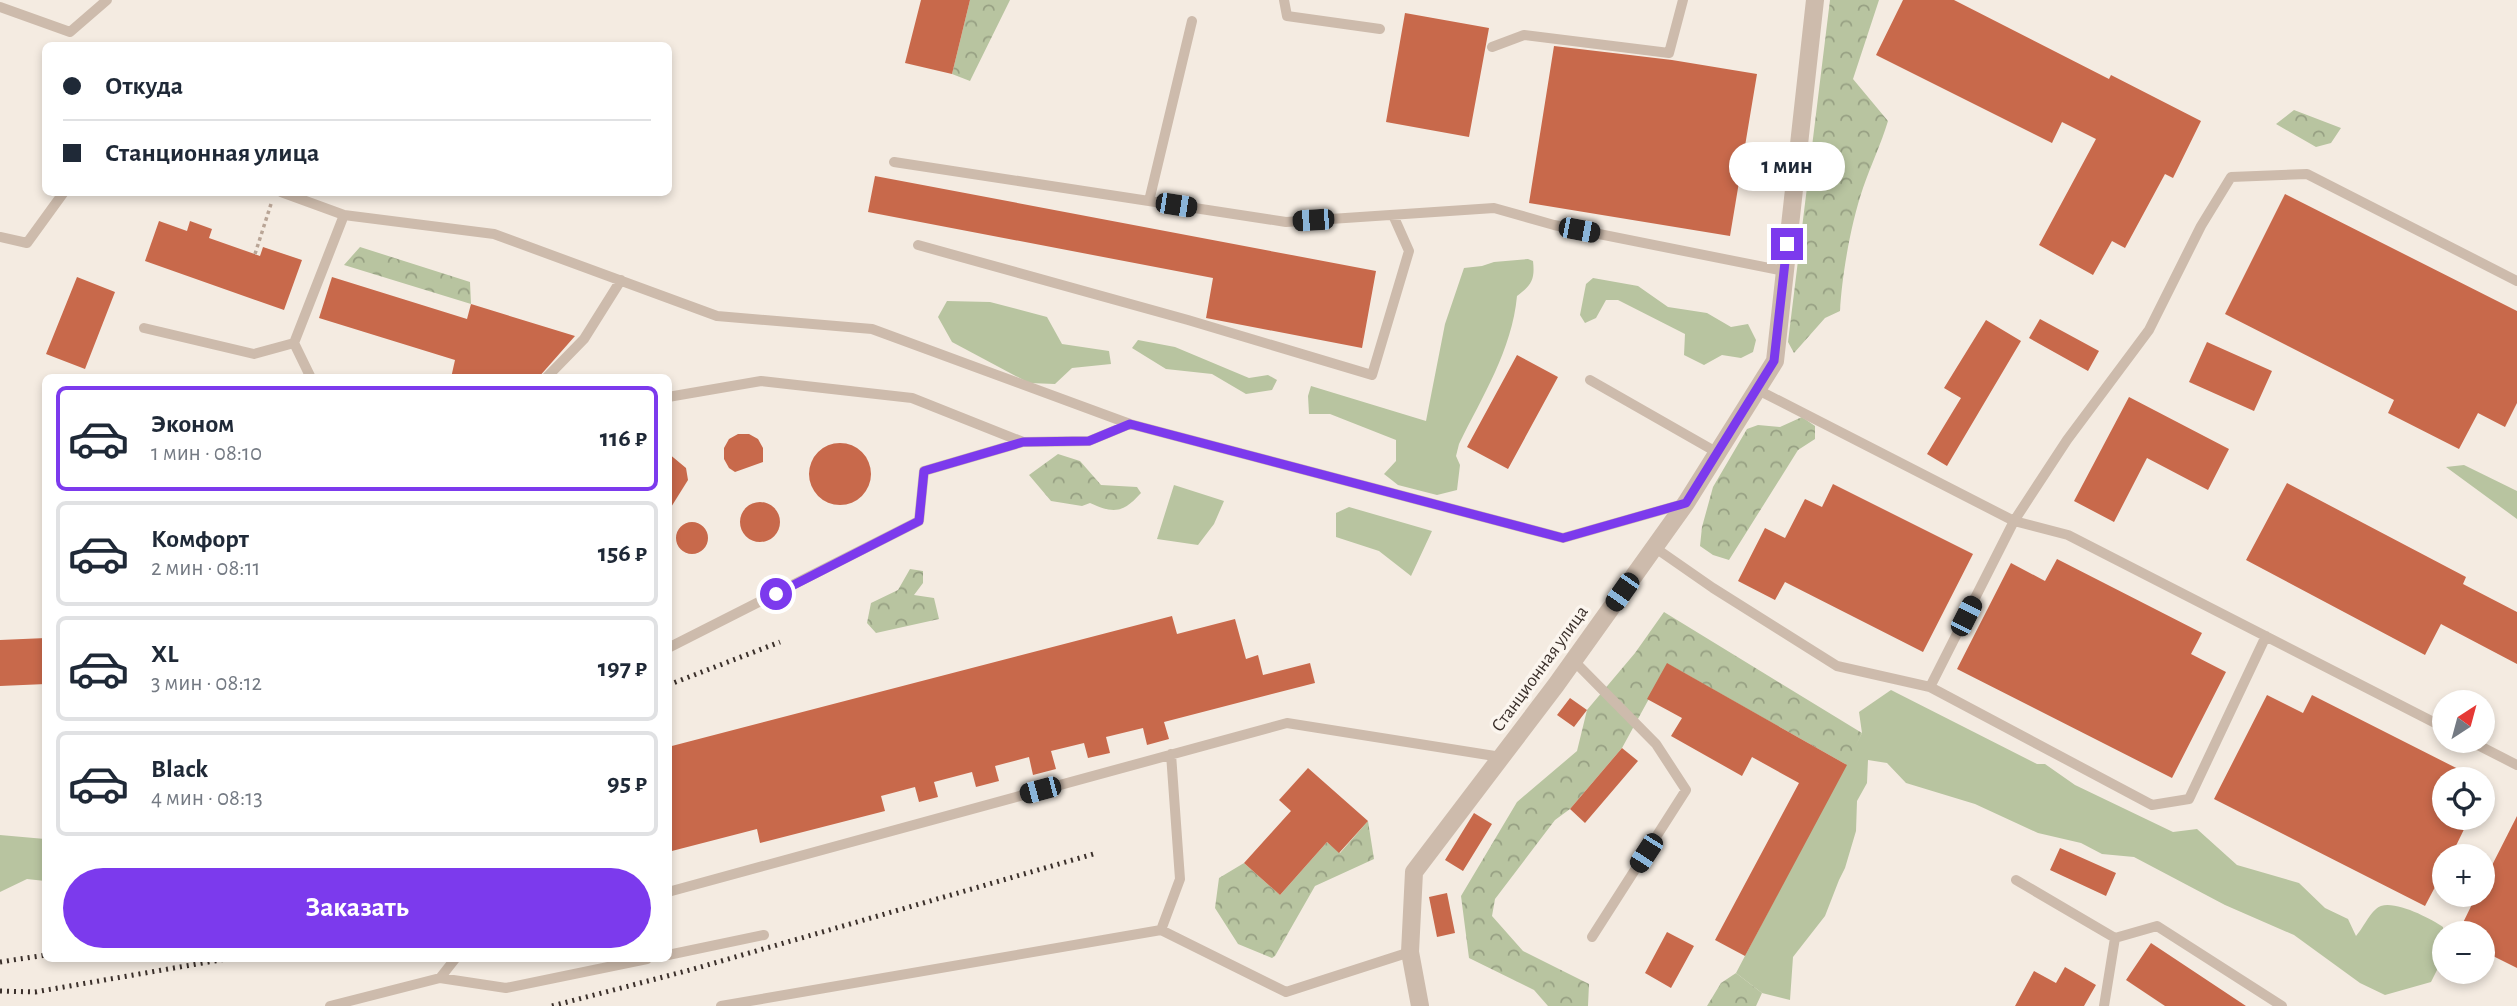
<!DOCTYPE html>
<html lang="ru">
<meta charset="utf-8">
<style>
body{margin:0;font-family:"Alegreya Sans",sans-serif;background:#f2f2f3;color:#1f2937;height:100vh;display:flex;flex-direction:column;font-size:26px;white-space:nowrap}
*{box-sizing:border-box;margin:0}
p{font-size:23px;color:#747a83}
.icon{flex:none;width:38px;height:38px;fill:none;stroke:currentColor;stroke-width:2;stroke-linecap:round;stroke-linejoin:round}
.map{position:relative;flex:1;overflow:hidden}
.details{position:absolute;left:42px;top:374px;width:630px;height:588px;display:flex;flex-direction:column;background:#fff;border-radius:10px;box-shadow:0 4px 10px #0003}
.details>*{flex:none}
.top-card{position:absolute;left:42px;top:42px;width:630px;height:154px;border-radius:10px;box-shadow:0 4px 10px #0003;display:grid;align-content:center;height:154px;padding:0 21px;background:#fff}
.needle{width:46px;rotate:36deg}
.buttons{position:absolute;left:2432px;top:690px;display:grid;gap:14px}
.buttons a{display:grid;place-items:center;width:63px;height:63px;border-radius:50%;background:#fff;box-shadow:0 4px 10px #0003;font-size:35px}
.end{position:absolute;width:32px;height:32px;margin:-16px;border:9px solid #7c3aed;background:#fff;box-shadow:0 0 0 4px #fff}
.from{border-radius:50%}
.bubble{position:absolute;height:49px;border-radius:24px;background:#fff;box-shadow:0 4px 10px #0003;font-size:23px;font-weight:600;line-height:49px;text-align:center}
.car{position:absolute;width:21px;height:42px;margin:-21px -10px;border-radius:9px;box-shadow:0 0 5px 2px #0007;background:linear-gradient(#222 24%,#8ab4d8 0 40%,#222 0 76%,#8ab4d8 0 86%,#222 0)}
.top-card b{display:flex;align-items:center;gap:24px;height:66px;font-size:26px}
.top-card b+b{border-top:2px solid #e0e1e3}
.top-card i{width:18px;height:18px;background:#1f2937}
ul{padding:12px 0 0;list-style:none}
li{display:flex;align-items:center;gap:21px;height:105px;margin:0 14px 10px;padding:0 7px;border:4px solid #e0e1e3;border-radius:10px}
li div{flex:1}
li b{display:block;font-size:26px}
li em{font-style:normal;font-weight:600}
li.current{border-color:#7c3aed}
li>.icon{width:63px;height:63px;stroke-width:1.5}
.action{display:flex;gap:14px;margin-top:auto;padding:14px 21px}
.action a{flex:1;height:80px;border-radius:42px;background:#7c3aed;color:#fff;font-size:28px;font-weight:600;line-height:80px;text-align:center}
.map>svg:first-child{display:block}
.green{fill:#b8c4a0}
.forest{fill:url(#forest-crowns)}
.building{fill:#c8694b}
.lines{fill:none;stroke-linecap:round;stroke-linejoin:round}
.path{stroke:#b9a596;stroke-width:3.5;stroke-dasharray:3.5 3.5;stroke-linecap:butt}
.service{stroke:#cdbbac;stroke-width:10}
.minor{stroke:#cdbbac;stroke-width:18}
.rail{stroke:#3b302b;stroke-width:5;stroke-dasharray:2 5;stroke-linecap:butt}
.route{stroke:#7c3aed;stroke-width:9}
.labels{text-anchor:middle;dominant-baseline:central;stroke-width:7;stroke-linejoin:round;paint-order:stroke}
.street-label{font-size:19px;fill:#3b302b;stroke:#fbf5ee}
</style>
<div class="map">
<svg width="2517" height="1006" viewBox="0 0 2517 1006">
<defs>
<pattern id="forest-crowns" width="20" height="18" patternUnits="userSpaceOnUse" patternTransform="scale(1.75)"><rect width="20" height="18" fill="#b8c4a0"/><path d="M2 6a3 3 0 1 1 6 0M12 15a3 3 0 1 1 6 0" fill="none" stroke="#97a083"/></pattern>
</defs>
<rect width="100%" height="100%" fill="#f4ebe1"/>
<path class="green" d="M1528 259 1533 261C1535 279 1532 285 1517 296 1512 350 1482 397 1459 444L1456 456 1460 465 1457 490 1437 495 1398 485 1384 474 1396 461V440L1330 414H1309L1308 396 1311 386 1426 421 1445 324 1464 268 1482 266 1494 262Z
M1593 278 1638 286 1668 307 1707 313 1731 327 1748 324 1756 340 1753 352 1741 358 1722 355 1704 365 1684 355 1685 334 1618 300H1606L1596 318 1585 323 1580 315 1586 284Z
M947 301 990 302 1047 317 1062 344 1109 351 1111 364 1072 368 1055 384 1029 383 952 342 938 317Z
M1138 340 1175 347 1249 378 1268 375 1277 380 1272 390 1246 394 1212 374 1166 369 1132 348Z
M2464 465 2517 491V519L2446 467Z
M1174 485 1224 501 1214 524 1198 545 1157 539Z
M1349 507 1432 531 1411 576 1379 551 1336 537V513Z
M1891 690 2037 764H2045L2075 785 2173 832 2197 829 2237 865 2299 883 2325 908 2348 919 2356 936C2363 928 2368 916 2376 909 2388 896 2430 918 2443 927L2445 954 2431 982 2385 995 2360 983 2294 935 2225 905 2134 857 2102 854 2081 843 2038 833 1975 804 1906 783 1887 763 1868 760 1867 783 1857 801 1856 831 1845 868 1839 880 1825 916 1793 957 1790 1000 1762 993 1736 973 1862 733 1859 712Z
M0 835 45 839V881L27 879 0 892Z"/>
<path class="forest" d="M970 0H1010L970 81 952 74Z
M1830 0H1879L1853 79 1888 121C1881 144 1871 165 1863 188 1851 223 1842 274 1840 311L1825 318 1794 353 1788 342Z
M2294 110 2341 128 2331 143 2316 147 2276 124Z
M360 247 470 282 471 304 344 265Z
M1802 417 1815 426V439L1798 450 1729 560 1713 555 1700 546 1702 527 1713 487 1747 429 1758 425 1780 427Z
M1058 454 1080 461 1101 485 1137 487 1141 493C1123 513 1114 514 1090 503L1082 506 1051 501 1029 475Z
M910 569 923 571V583L914 595 934 598 939 619 876 633 867 623 871 603 898 590Z
M1664 612 1862 733 1847 765 1668 664 1622 748 1570 809 1555 820 1495 899 1492 916 1523 951 1589 984 1588 1006H1548L1534 990 1469 958 1461 896 1517 802 1577 751 1587 710 1635 653Z
M1368 821 1374 859 1315 886 1275 956 1272 958 1238 944 1215 908 1219 878 1244 863 1280 895 1327 842 1340 853Z
M1736 973 1762 993 1756 1006H1707L1721 983Z"/>
<path class="building" d="M921 0H970L952 74 905 63Z
M1903 0H1954L2109 79 2111 75 2201 121 2173 178 2165 174 2125 248 2112 241 2093 275 2039 245 2096 139 2062 122 2052 143 1876 55Z
M1405 13 1489 28 1469 137 1386 122Z
M1554 46 1672 60 1757 74 1730 236 1529 203Z
M875 176 1376 271 1362 348 1206 318 1213 278 868 212Z
M2285 194 2517 311V403L2505 427 2478 413 2459 449 2388 413 2394 400 2225 314Z
M159 221 187 231 190 221 212 229 209 238 260 256 263 247 302 260 284 310 145 261Z
M77 277 115 292 85 369 46 354Z
M332 277 467 319 471 304 575 336 538 378H451L455 360 319 318Z
M2040 319 2099 351 2088 371 2029 338Z
M1986 320 2021 341 1947 466 1927 454 1961 398 1944 388Z
M2207 342 2272 371 2254 411 2189 382Z
M1517 355 1558 377 1508 469 1467 447Z
M2129 397 2229 449 2208 490 2147 458 2114 522 2074 501Z
M738 434H749L758 439 763 448V462L735 472 729 468 724 459V448L729 439Z
M809 474a31 31 0 1 1 62 0a31 31 0 1 1-62 0Z
M668 453 686 468 688 480 668 512Z
M2287 483 2466 577 2463 584 2517 612V664L2441 624 2425 655 2246 560Z
M1833 484 1973 554 1923 652 1785 582 1775 600 1738 581 1765 528 1785 538 1805 499 1822 507Z
M740 522a20 20 0 1 1 40 0a20 20 0 1 1-40 0Z
M676 538a16 16 0 1 1 32 0a16 16 0 1 1-32 0Z
M2057 559 2202 633 2191 654 2226 672 2172 778 1957 669 2011 563 2045 581Z
M1172 616 1177 634 1235 619 1246 659 1258 655 1263 675 1310 663 1315 683 1164 722 1169 739 1147 745 1143 728 1106 737 1110 753 1088 758 1084 743 1051 751 1056 769 1033 775 1029 757 995 766 999 781 976 787 972 772 934 782 938 797 919 802 915 787 881 796 885 811 760 843 757 829 668 852V747Z
M46 638V684L0 686V640Z
M1667 663 1847 765 1745 956 1715 940 1799 783 1752 757 1742 776 1671 736 1682 718 1647 699Z
M2267 695 2303 713 2312 695 2478 779H2445V817H2470L2451 856H2445V868L2425 906 2214 799Z
M1570 698 1587 710 1574 727 1557 715Z
M1622 748 1638 761 1585 823 1570 809Z
M1308 768 1368 821 1339 853 1327 842 1280 895 1244 863 1291 811 1279 800Z
M1474 813 1492 824 1463 871 1445 860Z
M2517 816V968L2483 951V933H2458L2477 894H2483V883Z
M2060 848 2116 873 2106 896 2050 870Z
M1447 893 1455 933 1437 937 1429 897Z
M1667 932 1694 946 1671 988 1645 973Z
M2151 943 2246 1006H2165L2126 980Z
M2065 967 2096 985 2084 1006H2015L2034 971 2056 983Z"/>
<g class="lines">
<path class="path" d="M255 254 271 204"/>
<path class="service" d="M1284 0 1287 16 1380 29
M0 7 70 32 107 0
M1492 47 1524 35 1669 53 1683 0
M894 162 1286 222 1494 208 1554 225 1784 271
M281 192 344 215 494 234 717 316 872 329 1130 424 1563 538 1683 504
M1149 201 1192 21
M0 237 27 243 64 192
M918 245 1188 320 1372 375 1409 251 1393 215
M144 328 254 354 294 343
M311 378 294 343 344 215
M546 378 584 339 621 280
M1590 380 1718 453
M1758 390 2014 521 2068 535 2445 728
M668 397 761 381 912 398 1023 442
M1654 547 1713 588 1837 666 1930 687 2152 805 2189 799 2266 636
M668 648 919 521 924 471 1023 442 1089 441 1130 424
M1574 661 1656 744 1686 790 1592 937
M1930 687 2014 521 2067 440 2149 330 2201 226 2231 177 2307 174 2517 281
M2468 740 2517 765
M2016 880 2115 938 2157 926 2282 1006
M668 892 1287 723 1501 757
M1161 930 1180 879 1171 754
M668 955 764 935
M440 978 506 988 647 959
M330 1006 440 978 455 959
M721 1006 1161 930 1286 992 1410 952
M2104 1006 2115 938"/>
<path class="minor" d="M1420 1006 1410 952 1414 872 1556 685 1686 503 1775 361 1815 0"/>
<path class="rail" d="M668 685 780 642
M0 962 46 955
M0 991 35 992 226 959
M552 1006 690 970 1097 853"/>
</g>
<g class="lines">
<path class="route" d="M776 594 919 521 924 471 1023 442 1089 441 1130 424 1563 538 1686 503 1774 361 1787 244"/>
</g>
<g class="labels">
<g class="street-label">
<text transform="translate(1540 669) rotate(-54)">Станционная улица</text>
</g>
</g>
</svg>
<div class="buttons">
<a><svg class="needle" viewBox="-14 -14 28 28"><path d="M0-13l5 13h-10z" fill="#e53935"/><path d="M0 13l5-13h-10z" fill="#747a83"/></svg></a>
<a><svg class="icon" aria-label="locate" viewBox="0 0 24 24"><circle cx="12" cy="12" r="6"/><path d="M12 2v4M12 18v4M2 12h4M18 12h4"/></svg></a>
<a>+</a>
<a>−</a>
</div>
<i class="end from" style="left:776px;top:594px"></i>
<i class="end" style="left:1787px;top:244px"></i>
<div class="bubble" style="left:1729px;top:142px;width:116px">1 мин</div>
<i class="car" style="left:1176px;top:205px;rotate:99deg"></i>
<i class="car" style="left:1313px;top:220px;rotate:266deg"></i>
<i class="car" style="left:1579px;top:230px;rotate:101deg"></i>
<i class="car" style="left:1622px;top:592px;rotate:215deg"></i>
<i class="car" style="left:1966px;top:616px;rotate:27deg"></i>
<i class="car" style="left:1040px;top:790px;rotate:255deg"></i>
<i class="car" style="left:1646px;top:853px;rotate:213deg"></i>
<div class="top-card">
<b><i class="from"></i>Откуда</b>
<b><i></i>Станционная улица</b>
</div>
<section class="details">
<ul>
<li class="current"><svg class="icon" aria-label="car" viewBox="0 0 24 24"><path d="M5 17H2v-5l4-1 3-4h7l3 4 3 1v5h-3M9 17h6M6 11h13"/><circle cx="7" cy="17" r="2"/><circle cx="17" cy="17" r="2"/></svg><div><b>Эконом</b><p>1 мин · 08:10</p></div><em>116 ₽</em></li>
<li><svg class="icon" aria-label="car" viewBox="0 0 24 24"><path d="M5 17H2v-5l4-1 3-4h7l3 4 3 1v5h-3M9 17h6M6 11h13"/><circle cx="7" cy="17" r="2"/><circle cx="17" cy="17" r="2"/></svg><div><b>Комфорт</b><p>2 мин · 08:11</p></div><em>156 ₽</em></li>
<li><svg class="icon" aria-label="car" viewBox="0 0 24 24"><path d="M5 17H2v-5l4-1 3-4h7l3 4 3 1v5h-3M9 17h6M6 11h13"/><circle cx="7" cy="17" r="2"/><circle cx="17" cy="17" r="2"/></svg><div><b>XL</b><p>3 мин · 08:12</p></div><em>197 ₽</em></li>
<li><svg class="icon" aria-label="car" viewBox="0 0 24 24"><path d="M5 17H2v-5l4-1 3-4h7l3 4 3 1v5h-3M9 17h6M6 11h13"/><circle cx="7" cy="17" r="2"/><circle cx="17" cy="17" r="2"/></svg><div><b>Black</b><p>4 мин · 08:13</p></div><em>95 ₽</em></li>
</ul>
<div class="action"><a>Заказать</a></div>
</section>
</div>
